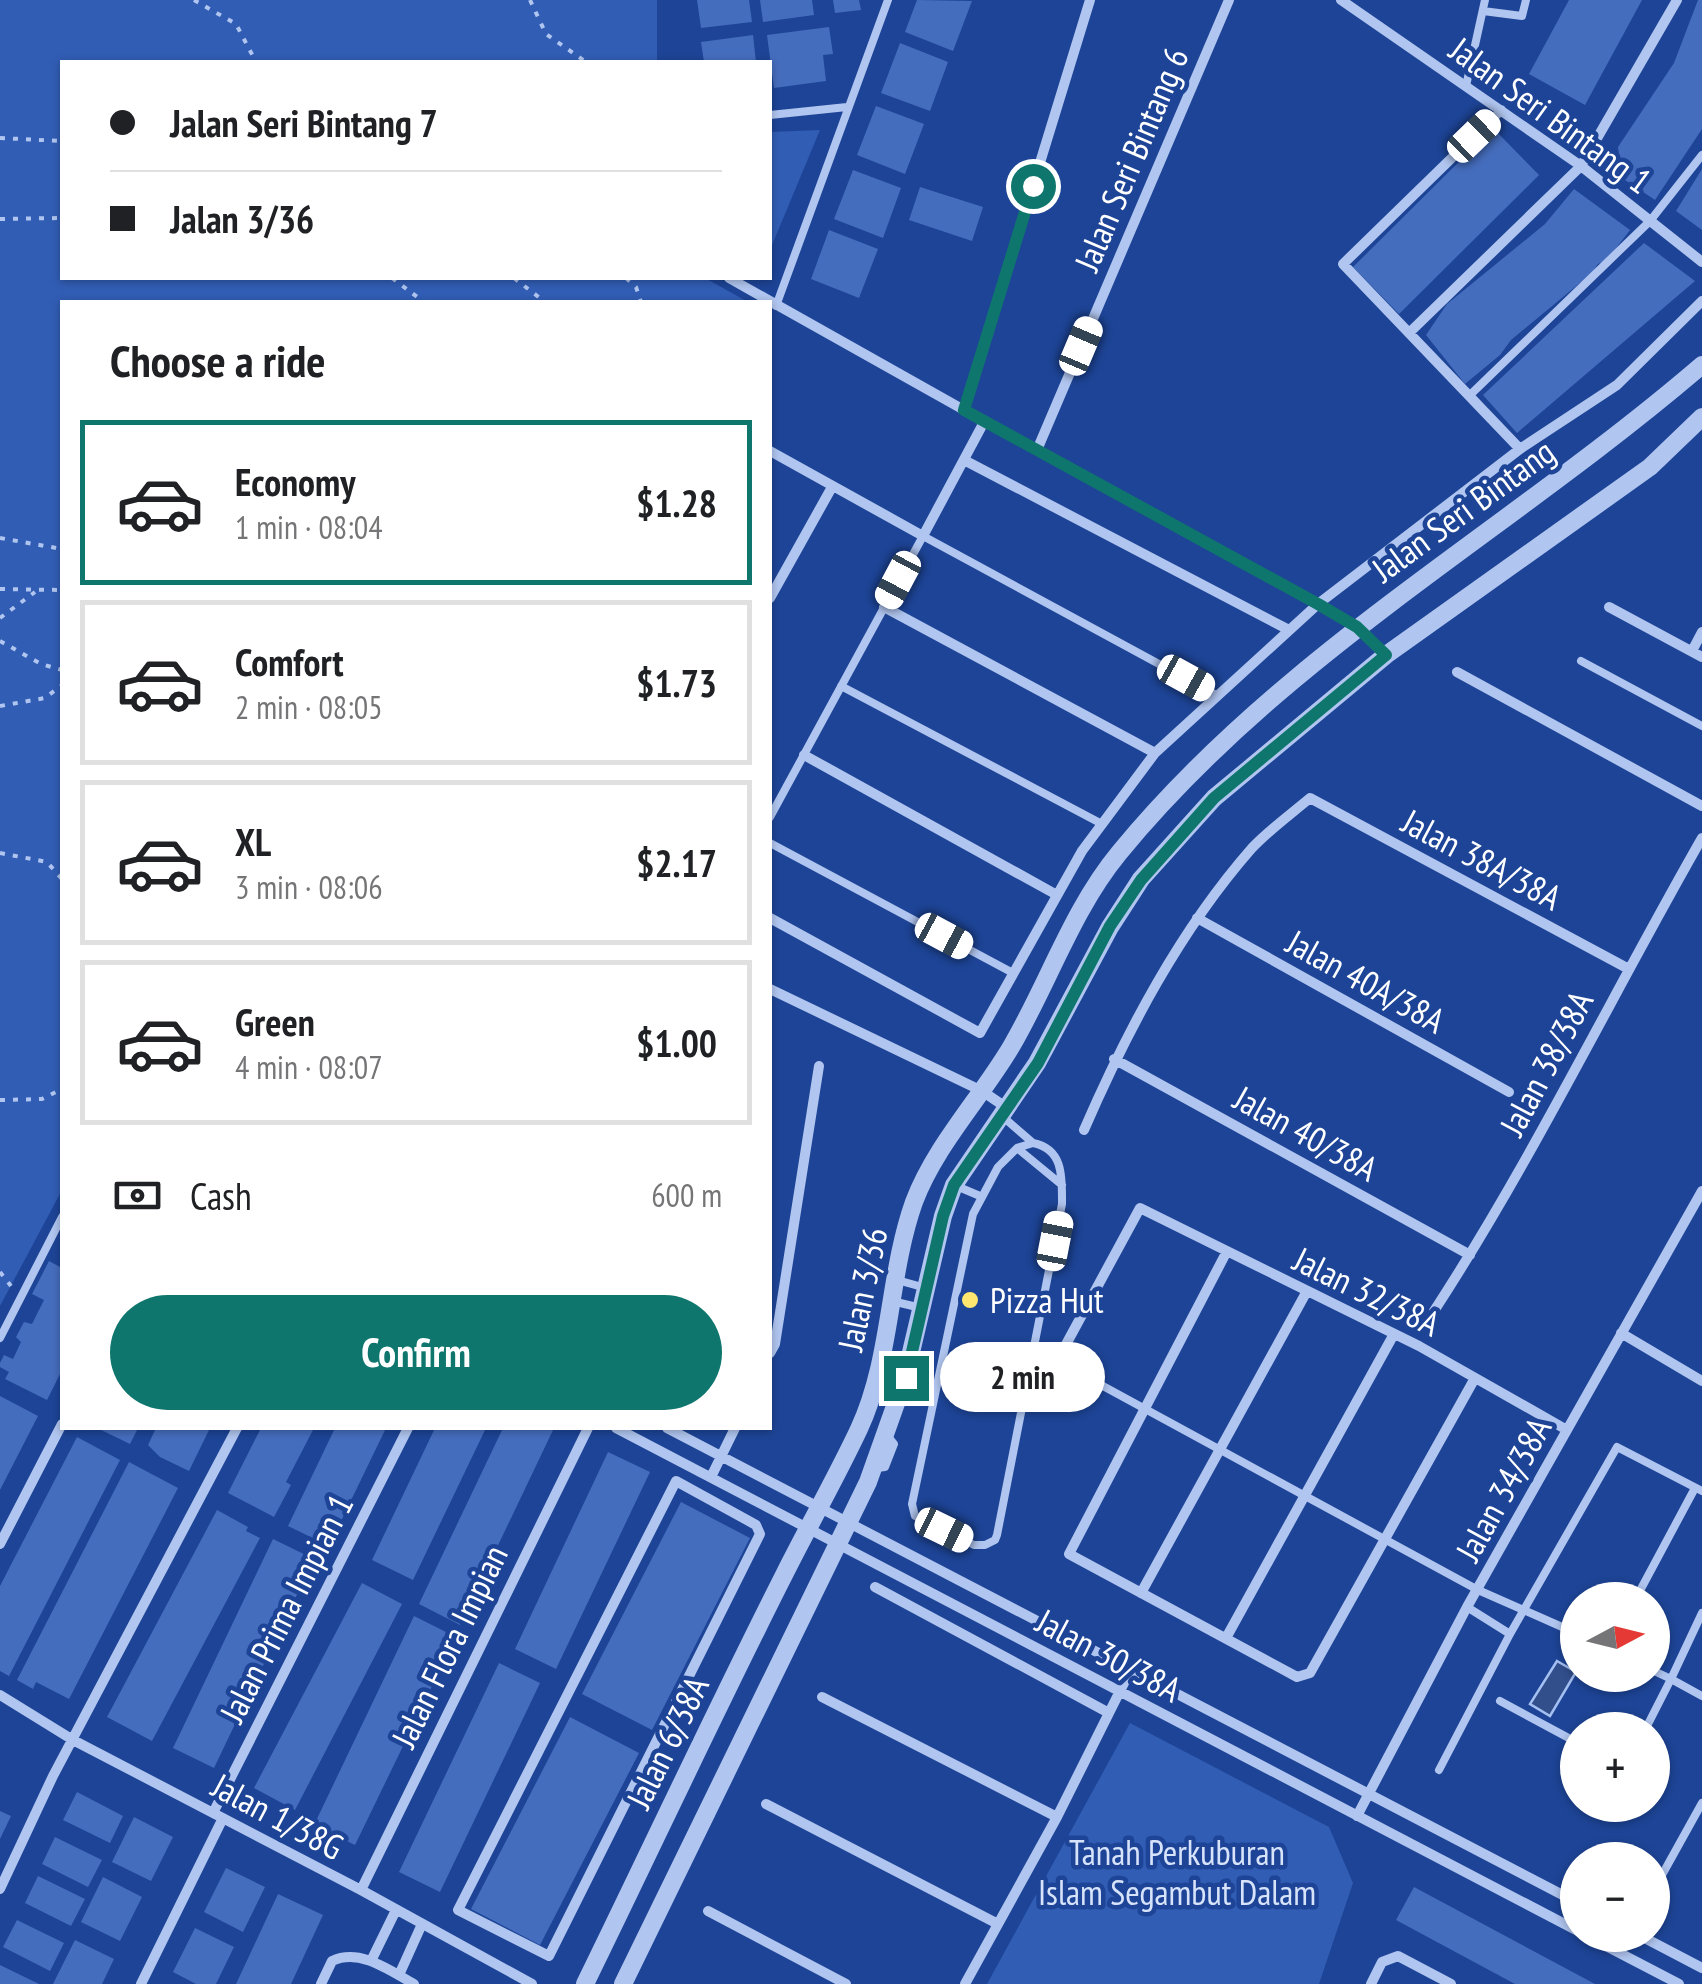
<!DOCTYPE html>
<meta charset="utf-8">
<style>
body{margin:0;font-family:"PT Sans Narrow",sans-serif;background:#f2f2f2;color:#202124;height:100vh;display:flex;flex-direction:column;font-size:38px;white-space:nowrap}
*{box-sizing:border-box;margin:0}
p{font-size:32px;color:#757577}
.icon{flex:none;width:55px;height:55px;fill:none;stroke:currentColor;stroke-width:2;stroke-linecap:round;stroke-linejoin:round}
.map{position:relative;flex:1;overflow:hidden}
.sheet{position:absolute;left:60px;top:300px;width:712px;height:1130px;display:flex;flex-direction:column;background:#fff;border-radius:0px;box-shadow:0 2px 8px #0004}
.sheet>*{flex:none}
.hud{position:absolute;left:60px;top:60px;width:712px;height:220px;border-radius:0px;box-shadow:0 2px 8px #0004;display:grid;align-content:center;height:220px;padding:0 50px;background:#fff}
.needle{width:65px;rotate:83deg}
.buttons{position:absolute;left:1560px;top:1582px;display:grid;gap:20px}
.buttons a{display:grid;place-items:center;width:110px;height:110px;border-radius:50%;background:#fff;box-shadow:0 2px 8px #0004;font-size:50px}
.end{position:absolute;width:45px;height:45px;margin:-22px;border:12px solid #0f766e;background:#fff;box-shadow:0 0 0 5px #fff}
.from{border-radius:50%}
.bubble{position:absolute;height:70px;border-radius:35px;background:#fff;box-shadow:0 2px 8px #0004;font-size:32px;font-weight:600;line-height:70px;text-align:center}
.car{position:absolute;width:30px;height:60px;margin:-30px -15px;border-radius:12px;box-shadow:0 0 8px 2px #0007;background:linear-gradient(#fff 24%,#345 0 40%,#fff 0 76%,#345 0 86%,#fff 0)}
.hud b{display:flex;align-items:center;gap:35px;height:95px;font-size:38px}
.hud b+b{border-top:2px solid #e0e0e0}
.hud i{width:25px;height:25px;background:#202124}
ul{padding:0;list-style:none}
li{display:flex;align-items:center;gap:30px;height:165px;margin:0 20px 15px;padding:0 30px;border:5px solid #e0e0e0;border-radius:0px}
li div{flex:1}
li b{display:block;font-size:38px}
li em{font-style:normal;font-weight:600}
li.selected{border-color:#0f766e}
li>.icon{width:90px;height:90px;stroke-width:1.5}
h2{padding:0 50px;font-size:45px;line-height:120px}
.pay{display:flex;align-items:center;gap:25px;height:110px;padding:0 50px;font-size:38px}
.pay p{margin-inline-start:auto}
.action{display:flex;gap:20px;margin-top:auto;padding:20px 50px}
.action a{flex:1;height:115px;border-radius:60px;background:#0f766e;color:#fff;font-size:40px;font-weight:600;line-height:115px;text-align:center}
.map>svg:first-child{display:block}
.green{fill:#315db4}
.water{fill:#324e8b;stroke:#a4bff1;stroke-width:2.5}
.building{fill:#456dbd}
.lines{fill:none;stroke-linecap:round;stroke-linejoin:round}
.path{stroke:#b0c5ef;stroke-width:4;stroke-dasharray:5 8;stroke-linecap:butt}
.service{stroke:#b0c5ef;stroke-width:8}
.minor{stroke:#b0c5ef;stroke-width:10}
.tertiary{stroke:#b0c5ef;stroke-width:18}
.route{stroke:#0f766e;stroke-width:12}
.poi-dot{fill:#ffe66f;stroke:#1d4496;stroke-width:4}
.labels{text-anchor:middle;dominant-baseline:central;stroke-width:9;stroke-linejoin:round;paint-order:stroke}
.street-label{font-size:35px;fill:#fff;stroke:#1d4496}
.poi-label{font-size:35px;fill:#fff;stroke:#1d4496;text-anchor:start}
.park-label{font-size:35px;fill:#d7e3fb;stroke:#1d4496}
</style>
<div class="map">
<svg width="1702" height="1984" viewBox="0 0 1702 1984">
<rect width="100%" height="100%" fill="#1d4496"/>
<path class="green" d="M0 0H657V62H62V278H705L748 302H62V1190L0 1306Z
M820 130 770 250V132Z
M1130 1723 1329 1827 1353 1883 1319 1984H987Z"/>
<path class="water" d="M1557 1661 1576 1672 1550 1716 1530 1704Z"/>
<path class="building" d="M697 0H749L752 22 701 28Z
M760 0H812L814 15 763 22Z
M833 0H859L861 10 835 13Z
M917 0 972 1 953 51 905 32Z
M1569 0H1642L1585 105 1529 74Z
M1698 0H1702V129L1655 200 1622 178 1618 147 1674 63Z
M829 27 833 54 823 55 826 81 774 88 767 35Z
M753 35 756 62H704L701 42Z
M900 43 948 62 930 111 881 93Z
M876 106 924 124 905 174 857 155Z
M1493 128 1539 175 1399 314 1353 267Z
M1702 169V230L1676 211Z
M853 170 901 188 883 238 834 219Z
M920 187 983 207 972 241 909 220Z
M1574 189 1630 230 1607 260 1598 264 1592 273 1511 340 1500 355 1465 384 1426 335 1447 304 1545 224Z
M829 230 878 249 859 298 811 279Z
M1644 243 1695 281 1517 433 1483 395Z
M49 1261 62 1268V1370L47 1400 5 1379 9 1372 0 1367V1363L4 1355 13 1359 21 1342 16 1337 24 1322 32 1324 44 1300 32 1294Z
M0 1396 38 1416 0 1490Z
M97 1428H138L130 1444Z
M156 1428H210L189 1471 160 1457 148 1445Z
M261 1428H314L286 1482 291 1485 274 1517 228 1493Z
M335 1428H386L329 1546 288 1526Z
M435 1428H486L413 1580 372 1560Z
M503 1428H554L460 1625 419 1604Z
M77 1437 120 1460 9 1676 0 1671V1586Z
M608 1452 650 1472 556 1669 515 1649Z
M129 1462 178 1488 69 1699 36 1682 33 1689 17 1680Z
M681 1502 750 1538 652 1730 582 1694Z
M217 1510 248 1527 246 1531 260 1538 152 1741 107 1717Z
M273 1539 314 1559 214 1768 173 1748Z
M362 1583 402 1604 295 1810 254 1788Z
M414 1616 456 1637 355 1845 314 1825Z
M499 1663 540 1683 440 1892 399 1872Z
M570 1717 639 1753 540 1945 471 1909Z
M77 1792 123 1816 110 1843 63 1820Z
M0 1811 11 1816 0 1839Z
M134 1817 173 1837 151 1881 112 1862Z
M55 1837 102 1860 88 1887 42 1864Z
M226 1868 265 1887 243 1932 204 1912Z
M38 1876 85 1899 71 1926 25 1903Z
M103 1877 142 1897 120 1941 81 1922Z
M1414 1887 1595 1984H1515L1396 1920Z
M278 1894 323 1915 291 1984H236Z
M17 1920 64 1943 50 1971 3 1947Z
M195 1928 234 1947 216 1984H196L173 1972Z
M75 1940 114 1959 102 1984H53Z
M0 1965 39 1984H0Z"/>
<g class="lines">
<path class="path" d="M194 0 236 24 256 62
M530 0 546 34 586 62
M0 138 62 141
M0 219 62 218
M392 278 424 302
M514 278 545 302
M626 278 636 287 641 302
M0 538 62 549
M0 589 62 590
M0 618 35 592
M0 641 41 664 62 670
M0 706 45 698 62 685
M0 853 47 862 62 879
M0 1100 42 1099 62 1089
M0 1272 11 1286"/>
<path class="service" d="M1483 11 1522 16 1526 0
M1466 86 1485 0
M770 115 847 107
M776 306 888 0
M1469 396 1650 221 1702 155
M1581 661 1702 726
M841 686 1102 824
M770 817 923 536 1218 696
M770 843 1013 973
M1002 1116 1033 1143
M1033 1143C1064 1149 1062 1178 1062 1204L997 1535 995 1540 985 1545H974L915 1516 912 1504 973 1214 998 1167 1017 1148Z
M1017 1148 1062 1185
M954 1185 980 1196
M897 1280 926 1288
M892 1301 921 1308
M0 1338 62 1217
M1057 1361 1478 1590 1578 1634
M877 1468 885 1467 894 1444 886 1434
M1635 1600 1695 1488
M1467 1607 1510 1634 1617 1447 1702 1491
M1702 1613 1671 1679 1702 1696
M1500 1701 1578 1743
M1645 1730 1671 1679 1652 1670
M1439 1770 1510 1634
M1652 1893 1702 1803"/>
<path class="minor" d="M1341 0 1581 166 1702 262
M1501 110 1343 264 1520 449
M729 278 964 410 1318 604 1357 627 1386 655
M1409 333 1581 166 1677 0
M964 410 1090 0
M1037 450 1229 0
M770 451 923 536 984 422
M964 460 1289 630
M770 598 832 487
M884 607 1155 753
M1609 607 1702 657
M1692 651 1702 632
M1457 672 1702 806
M804 755 1057 895
M770 918 980 1033 1082 851 1155 753 1318 604 1520 449 1617 385 1702 301
M1197 918 1509 1092
M770 989 982 1091 1007 1108
M1114 1059 1470 1255
M1084 1130C1127 1031 1180 930 1252 848 1269 830 1291 814 1310 798L1627 968
M1226 1253 1069 1554 1297 1677 1310 1673 1475 1378
M1434 1311C1533 1159 1612 995 1702 838
M1621 1333 1702 1381
M770 1353 775 1344 819 1066
M1057 1361 1140 1208 1419 1346 1567 1430
M616 1428 1578 1931
M667 1428 1578 1903
M711 1477 735 1428
M676 1481 756 1525 760 1534 549 1956 458 1910Z
M0 1544 62 1424
M875 1587 1109 1713
M1141 1593 1307 1291
M1226 1638 1394 1334
M0 1695 73 1740 361 1890 532 1984
M822 1697 1057 1817
M766 1804 998 1924
M213 1813 408 1428
M1357 1816 1467 1607 1702 1191
M0 1889 53 1776 237 1428
M361 1890 588 1428
M708 1911 846 1984
M1585 1935 1679 1984
M1639 1935 1702 1968
M371 1961 396 1910
M399 1975 422 1924
M141 1984 223 1818
M321 1984 332 1961C360 1948 389 1970 414 1984
M965 1984 1057 1817 1130 1671
M1371 1984 1382 1962 1398 1956 1451 1984"/>
<path class="tertiary" d="M585 1984C652 1847 716 1709 785 1573 809 1525 836 1478 859 1429 892 1358 888 1275 914 1202 935 1146 980 1099 1011 1047 1048 984 1072 910 1119 853 1281 655 1510 530 1702 365
M623 1984 868 1482 905 1378 943 1216 954 1185 1037 1063 1110 927 1141 879 1214 798 1386 655 1650 467 1702 417"/>
</g>
<g class="lines">
<path class="route" d="M906 1378 943 1216 954 1185 1038 1063 1110 926 1141 880 1214 798 1386 655 1357 627 1318 604 964 410 1033 186"/>
</g>
<circle class="poi-dot" cx="970" cy="1300" r="10"/>
<g class="labels">
<g class="street-label">
<text transform="translate(1551 115) rotate(36)">Jalan Seri Bintang 1</text>
<text transform="translate(1131 159) rotate(-67)">Jalan Seri Bintang 6</text>
<text transform="translate(1463 510) rotate(-36)">Jalan Seri Bintang</text>
<text transform="translate(1482 859) rotate(28)">Jalan 38A/38A</text>
<text transform="translate(1366 981) rotate(29)">Jalan 40A/38A</text>
<text transform="translate(1546 1063) rotate(-62)">Jalan 38/38A</text>
<text transform="translate(1306 1133) rotate(29)">Jalan 40/38A</text>
<text transform="translate(862 1289) rotate(-78)">Jalan 3/36</text>
<text transform="translate(1367 1291) rotate(26)">Jalan 32/38A</text>
<text transform="translate(1503 1489) rotate(-61)">Jalan 34/38A</text>
<text transform="translate(286 1608) rotate(-63)">Jalan Prima Impian 1</text>
<text transform="translate(449 1646) rotate(-64)">Jalan Flora Impian</text>
<text transform="translate(1109 1655) rotate(28)">Jalan 30/38A</text>
<text transform="translate(667 1742) rotate(-64)">Jalan 6/38A</text>
<text transform="translate(278 1816) rotate(28)">Jalan 1/38G</text>
</g>
<g class="poi-label">
<text x="990" y="1300">Pizza Hut</text>
</g>
<g class="park-label">
<text x="1177" y="1852">Tanah Perkuburan<tspan x="1177" dy="40">Islam Segambut Dalam</tspan></text>
</g>
</g>
</svg>
<div class="buttons">
<a><svg class="needle" viewBox="-14 -14 28 28"><path d="M0-13l5 13h-10z" fill="#e53935"/><path d="M0 13l5-13h-10z" fill="#757577"/></svg></a>
<a>+</a>
<a>−</a>
</div>
<i class="end from" style="left:1033px;top:186px"></i>
<i class="end" style="left:906px;top:1378px"></i>
<div class="bubble" style="left:940px;top:1342px;width:165px">2 min</div>
<i class="car" style="left:1474px;top:136px;rotate:46deg"></i>
<i class="car" style="left:1081px;top:346px;rotate:23deg"></i>
<i class="car" style="left:898px;top:580px;rotate:208deg"></i>
<i class="car" style="left:1186px;top:678px;rotate:119deg"></i>
<i class="car" style="left:944px;top:936px;rotate:118deg"></i>
<i class="car" style="left:1055px;top:1241px;rotate:11deg"></i>
<i class="car" style="left:944px;top:1530px;rotate:116deg"></i>
<div class="hud">
<b><i class="from"></i>Jalan Seri Bintang 7</b>
<b><i></i>Jalan 3/36</b>
</div>
<section class="sheet">
<h2>Choose a ride</h2>
<ul>
<li class="selected"><svg class="icon" aria-label="car" viewBox="0 0 24 24"><path d="M5 17H2v-5l4-1 3-4h7l3 4 3 1v5h-3M9 17h6M6 11h13"/><circle cx="7" cy="17" r="2"/><circle cx="17" cy="17" r="2"/></svg><div><b>Economy</b><p>1 min · 08:04</p></div><em>$1.28</em></li>
<li><svg class="icon" aria-label="car" viewBox="0 0 24 24"><path d="M5 17H2v-5l4-1 3-4h7l3 4 3 1v5h-3M9 17h6M6 11h13"/><circle cx="7" cy="17" r="2"/><circle cx="17" cy="17" r="2"/></svg><div><b>Comfort</b><p>2 min · 08:05</p></div><em>$1.73</em></li>
<li><svg class="icon" aria-label="car" viewBox="0 0 24 24"><path d="M5 17H2v-5l4-1 3-4h7l3 4 3 1v5h-3M9 17h6M6 11h13"/><circle cx="7" cy="17" r="2"/><circle cx="17" cy="17" r="2"/></svg><div><b>XL</b><p>3 min · 08:06</p></div><em>$2.17</em></li>
<li><svg class="icon" aria-label="car" viewBox="0 0 24 24"><path d="M5 17H2v-5l4-1 3-4h7l3 4 3 1v5h-3M9 17h6M6 11h13"/><circle cx="7" cy="17" r="2"/><circle cx="17" cy="17" r="2"/></svg><div><b>Green</b><p>4 min · 08:07</p></div><em>$1.00</em></li>
</ul>
<div class="pay"><svg class="icon" aria-label="cash" viewBox="0 0 24 24"><path d="M3 7h18v10H3z"/><circle cx="12" cy="12" r="2"/></svg>Cash<p>600 m</p></div>
<div class="action"><a>Confirm</a></div>
</section>
</div>
